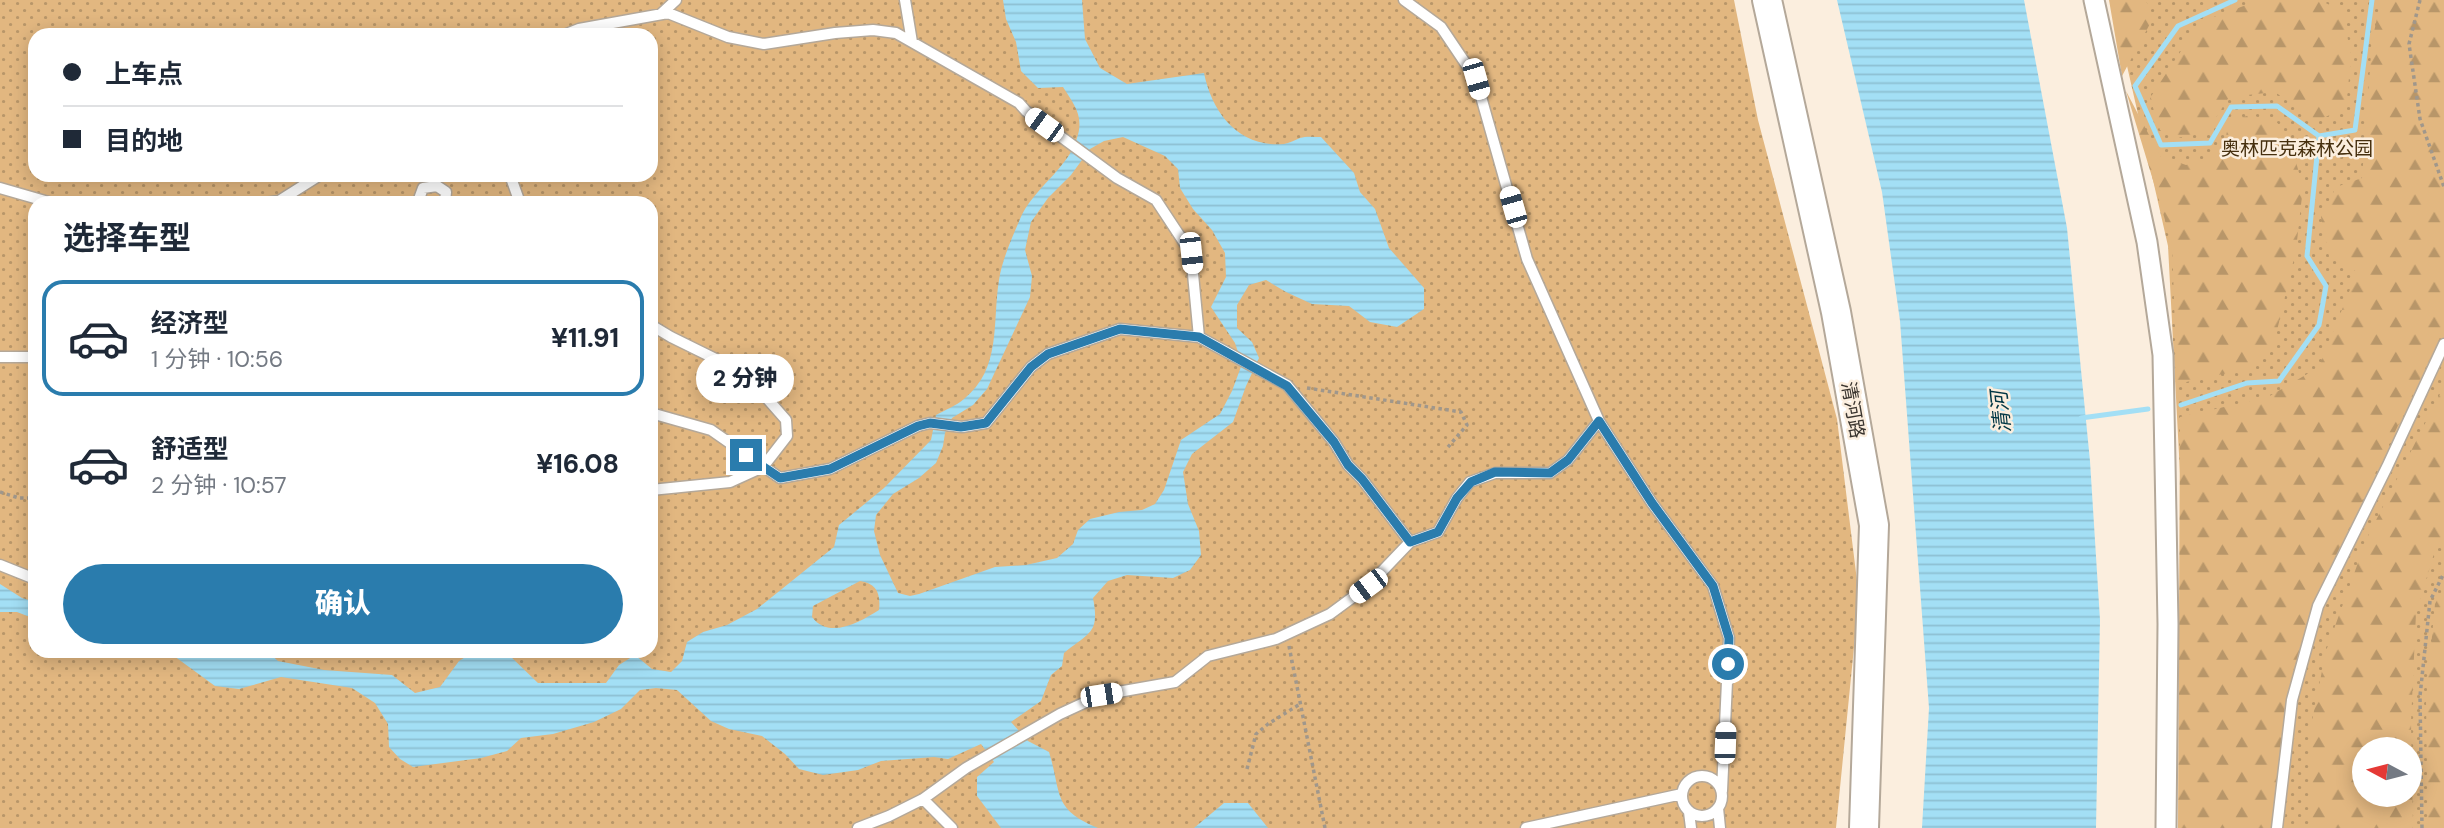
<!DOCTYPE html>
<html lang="zh">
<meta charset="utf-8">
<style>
body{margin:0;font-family:"DM Sans","Noto Sans SC",sans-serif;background:#f2f2f3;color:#1f2937;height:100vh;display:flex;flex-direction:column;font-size:26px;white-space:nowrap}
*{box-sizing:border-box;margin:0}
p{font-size:23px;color:#747a83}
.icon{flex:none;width:38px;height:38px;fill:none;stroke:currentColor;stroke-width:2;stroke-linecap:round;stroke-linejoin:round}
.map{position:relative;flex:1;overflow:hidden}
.side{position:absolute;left:28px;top:196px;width:630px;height:462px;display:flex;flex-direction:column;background:#fff;border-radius:21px;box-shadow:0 4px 18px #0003}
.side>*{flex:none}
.guide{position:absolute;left:28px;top:28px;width:630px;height:154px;border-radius:21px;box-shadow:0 4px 18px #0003;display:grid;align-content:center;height:154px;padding:0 35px;background:#fff}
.needle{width:46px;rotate:277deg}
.controls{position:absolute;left:2352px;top:737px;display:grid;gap:14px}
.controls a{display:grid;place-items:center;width:70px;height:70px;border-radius:50%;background:#fff;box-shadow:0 4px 18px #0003;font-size:35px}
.end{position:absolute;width:32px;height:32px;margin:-16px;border:9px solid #2a7cad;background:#fff;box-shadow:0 0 0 4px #fff}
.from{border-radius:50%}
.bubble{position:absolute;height:49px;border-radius:24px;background:#fff;box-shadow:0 4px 18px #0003;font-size:23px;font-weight:800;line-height:49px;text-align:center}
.car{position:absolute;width:21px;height:42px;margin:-21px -10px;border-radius:9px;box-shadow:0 0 5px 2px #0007;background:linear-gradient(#fff 24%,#345 0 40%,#fff 0 76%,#345 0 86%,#fff 0)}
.guide b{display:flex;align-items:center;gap:24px;height:66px;font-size:26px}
.guide b+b{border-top:2px solid #e0e1e3}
.guide i{width:18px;height:18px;background:#1f2937}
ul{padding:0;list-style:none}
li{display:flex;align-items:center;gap:21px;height:116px;margin:0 14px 10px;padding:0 21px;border:4px solid transparent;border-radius:21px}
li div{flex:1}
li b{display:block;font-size:26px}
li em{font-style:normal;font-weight:800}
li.selected{border-color:#2a7cad}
li>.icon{width:63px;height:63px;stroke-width:1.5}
h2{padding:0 35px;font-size:32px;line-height:84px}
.cta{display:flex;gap:14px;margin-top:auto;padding:14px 35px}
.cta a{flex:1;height:80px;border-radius:42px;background:#2a7cad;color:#fff;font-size:28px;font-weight:800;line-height:80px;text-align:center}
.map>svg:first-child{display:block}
.grass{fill:url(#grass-dots);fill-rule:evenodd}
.forest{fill:url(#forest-firs);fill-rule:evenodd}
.water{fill:url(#water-rules);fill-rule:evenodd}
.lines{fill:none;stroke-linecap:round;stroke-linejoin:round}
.stream{stroke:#a3dff5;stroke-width:5}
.lane-casing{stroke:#b4a899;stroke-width:13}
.street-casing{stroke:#b4a899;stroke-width:23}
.secondary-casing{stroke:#b4a899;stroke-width:32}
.path{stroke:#a0978b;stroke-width:3.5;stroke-dasharray:3.5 3.5;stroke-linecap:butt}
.lane{stroke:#fff;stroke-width:10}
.street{stroke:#fff;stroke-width:19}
.secondary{stroke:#fff;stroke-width:28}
.route{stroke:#2a7cad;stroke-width:9}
.labels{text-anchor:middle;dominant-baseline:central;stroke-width:5;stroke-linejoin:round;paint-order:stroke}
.park-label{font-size:19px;fill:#462f0e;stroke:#fbeede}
.street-label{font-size:19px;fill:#39342e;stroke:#fbeede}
.water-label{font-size:21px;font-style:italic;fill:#003644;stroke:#fbeede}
</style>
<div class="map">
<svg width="2444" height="828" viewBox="0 0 2444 828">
<defs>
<pattern id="grass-dots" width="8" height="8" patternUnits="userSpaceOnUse" patternTransform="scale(1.75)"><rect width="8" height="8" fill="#e2b780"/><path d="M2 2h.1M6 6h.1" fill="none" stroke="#b89669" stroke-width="1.8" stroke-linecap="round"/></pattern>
<pattern id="forest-firs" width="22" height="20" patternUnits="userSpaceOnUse" patternTransform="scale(1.75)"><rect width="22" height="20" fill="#e2b780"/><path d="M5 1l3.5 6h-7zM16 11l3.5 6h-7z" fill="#b89669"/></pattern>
<pattern id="water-rules" width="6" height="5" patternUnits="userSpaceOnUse" patternTransform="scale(1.75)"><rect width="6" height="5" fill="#a3dff5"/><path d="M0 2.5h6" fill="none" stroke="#8dc0d2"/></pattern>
</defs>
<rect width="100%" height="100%" fill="#fbeede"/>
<path class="grass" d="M0 0H1734L1758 120 1837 419 1859 597 1836 828H0ZM35 35H651V175H35ZM35 203H651V651H35Z
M2112 0H2444V828H2181L2182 511 2168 246ZM2364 749H2410V794H2364Z"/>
<path class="forest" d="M2109 0H2146L2152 20 2122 76Z
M2260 0H2320L2343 12 2351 57 2346 108 2316 121 2275 92 2229 97 2207 132 2177 138 2160 130 2150 98 2200 22Z
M2381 0H2444V329L2321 587 2289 683 2285 828H2178L2180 417 2268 397 2319 367 2357 272 2329 256 2321 217 2336 187 2362 178 2372 41Z
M2126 91 2160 156 2186 165 2222 153 2229 123 2249 115 2276 121 2290 141 2303 187 2296 250 2275 339 2246 369 2177 384 2172 243Z
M2444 386V536L2436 547 2416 613 2411 722 2413 828H2310L2309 736 2326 651 2367 538ZM2364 749H2410V794H2364Z
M2444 587V828H2428L2426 700 2435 604Z"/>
<path class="water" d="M1003 0H1082L1085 39 1100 68 1127 84 1204 73C1212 113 1239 148 1284 144 1289 143 1295 140 1300 138 1306 136 1314 137 1321 137L1354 173 1360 192 1375 209 1389 248 1424 288V309L1397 327 1370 322 1349 306 1312 304 1286 292 1266 280 1249 285 1237 305V328L1252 342 1259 358 1246 386 1233 422 1192 454 1183 472 1188 504 1199 531 1201 555 1190 570 1173 578 1127 575 1108 581 1093 598C1100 634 1089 632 1064 653L1062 666 1051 675 1041 701 1011 722 1028 741 1049 752C1062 794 1052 809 1098 828H1001L977 796V777L994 762 981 744 948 759 934 757 881 761 858 770 823 775 799 769 785 754 762 736 729 729 711 721 677 690 656 688 640 690 621 709 594 722 553 734 521 738 507 751 481 758 413 767 400 759 389 747 388 724 375 703 352 688 281 677 239 689 215 686 174 656 142 651H267L278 661 324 670 392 675 415 693 440 687 459 661 475 651H505L538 683H606L619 665 635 655 652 669 671 672 682 661 687 642 703 632 727 625 757 609 834 547 839 525 884 488 931 440 936 415C945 410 956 406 964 399 1002 368 992 323 999 280 1002 260 1012 238 1020 219 1032 190 1066 170 1076 141 1085 117 1075 106 1063 87L1038 88 1021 71 1016 42 1006 19ZM1123 137 1165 156 1178 169 1180 188 1193 209 1212 230 1225 253 1226 277 1211 307 1235 343 1242 364 1232 391 1220 414 1181 440 1164 490 1155 504 1142 510 1119 512 1090 519 1078 530 1073 544 1057 558 1026 565 995 567 919 594 910 596 898 593 880 555 874 531 876 515 893 494 919 478 936 463 943 446 945 433 952 418 973 405 987 389 1030 297 1032 276 1025 250 1031 222 1048 198 1071 175 1090 149 1104 141ZM860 581C876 583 881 593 879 610 860 622 829 640 812 617L813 606Z
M1837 0H2024L2067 228 2090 461 2100 620 2096 828H1922L1929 708 1900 321 1882 192Z
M0 584 22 598 35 602V619L17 612H0Z
M1224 803H1248L1268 828H1194Z"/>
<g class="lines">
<path class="stream" d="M2235 0 2178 26 2135 86 2161 145 2210 143 2231 107 2277 106 2319 136 2355 130 2372 0
M2181 405 2247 383 2279 381 2319 325 2326 286 2307 256 2319 136
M2081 418 2148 409"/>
<defs>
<path id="lane" d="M905 0 912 42
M1404 0 1441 27 1476 79 1527 259 1599 421 1652 503 1713 586 1729 638 1722 791
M661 14 676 0
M564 35 579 29 668 13 728 37 764 44 835 33 873 30 896 33 1019 103 1026 111 1117 178 1156 200 1191 253 1199 337
M510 175 520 203
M0 188 52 203
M265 203 279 201 320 175
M422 203 419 199 423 188 437 186 446 192 445 203
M651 325 671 337 738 370 750 379 786 420 787 436 763 467 730 482 651 490
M0 357H35
M651 413 711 430 780 478 830 469 918 426 930 423 962 427 986 423 1031 367 1048 354 1120 329 1199 337 1287 385 1334 442 1348 465 1362 479 1410 542
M0 565 35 579
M1682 796a20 20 0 1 1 40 0a20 20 0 1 1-40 0Z
M923 799 952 828
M1718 808 1720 828
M1689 812 1691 828
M858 828 889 816 923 799 966 768 1060 714 1101 695 1175 682 1208 656 1276 639 1330 614 1368 586 1410 542 1438 532 1457 498 1470 482 1495 473H1550L1568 460 1599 421
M1526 828 1682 794
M2277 828 2292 700 2318 606 2387 467 2444 344"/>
<path id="street" d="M2094 0 2147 242 2163 355 2168 624 2166 828"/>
<path id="secondary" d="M1767 0 1836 312 1874 525 1864 828"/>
</defs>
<use href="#lane" class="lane-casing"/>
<use href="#street" class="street-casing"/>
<use href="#secondary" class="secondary-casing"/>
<path class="path" d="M2420 0 2409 44 2420 119 2444 187
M1307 388 1461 412 1467 425 1448 447
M0 492 19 498H35
M1289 646 1325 828
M1247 769 1256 734 1268 724 1300 704
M2422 828 2420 696 2430 601 2444 573"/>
<use href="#lane" class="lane"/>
<use href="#street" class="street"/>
<use href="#secondary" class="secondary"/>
</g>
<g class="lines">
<path class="route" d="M746 455 780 478 830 469 918 426 930 423 961 427 986 423 1031 367 1048 354 1120 329 1199 337 1287 386 1334 442 1348 465 1362 479 1410 542 1438 532 1457 498 1471 482 1495 472 1550 473 1568 460 1599 421 1652 503 1713 586 1729 638 1728 664"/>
</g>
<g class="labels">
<g class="park-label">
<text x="2297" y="148">奥林匹克森林公园</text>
</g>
<g class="street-label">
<text transform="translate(1853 410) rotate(80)">清河路</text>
</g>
<g class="water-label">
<text transform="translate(2001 412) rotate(-96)">清河</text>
</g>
</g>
</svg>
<div class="controls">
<a><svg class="needle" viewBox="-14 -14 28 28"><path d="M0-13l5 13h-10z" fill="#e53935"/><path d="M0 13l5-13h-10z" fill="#747a83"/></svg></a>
</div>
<i class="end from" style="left:1728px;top:664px"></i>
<i class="end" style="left:746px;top:455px"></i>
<div class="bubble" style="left:696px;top:354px;width:98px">2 分钟</div>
<i class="car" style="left:1476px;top:79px;rotate:164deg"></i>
<i class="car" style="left:1044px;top:125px;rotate:306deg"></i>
<i class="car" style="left:1513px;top:207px;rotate:344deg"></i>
<i class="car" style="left:1191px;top:253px;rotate:174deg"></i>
<i class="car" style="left:1368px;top:586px;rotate:233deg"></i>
<i class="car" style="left:1101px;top:695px;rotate:81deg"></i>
<i class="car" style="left:1725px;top:743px;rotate:2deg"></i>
<div class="guide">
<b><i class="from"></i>上车点</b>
<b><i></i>目的地</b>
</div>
<section class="side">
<h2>选择车型</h2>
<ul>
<li class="selected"><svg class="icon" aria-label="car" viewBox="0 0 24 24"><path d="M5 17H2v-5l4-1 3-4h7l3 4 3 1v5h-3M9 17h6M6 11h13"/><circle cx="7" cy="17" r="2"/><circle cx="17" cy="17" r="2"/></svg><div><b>经济型</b><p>1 分钟 · 10:56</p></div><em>¥11.91</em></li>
<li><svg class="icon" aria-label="car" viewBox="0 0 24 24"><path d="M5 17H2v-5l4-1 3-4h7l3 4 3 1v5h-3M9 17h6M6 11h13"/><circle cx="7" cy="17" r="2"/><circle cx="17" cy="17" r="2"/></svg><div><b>舒适型</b><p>2 分钟 · 10:57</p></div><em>¥16.08</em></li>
</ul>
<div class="cta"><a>确认</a></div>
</section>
</div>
